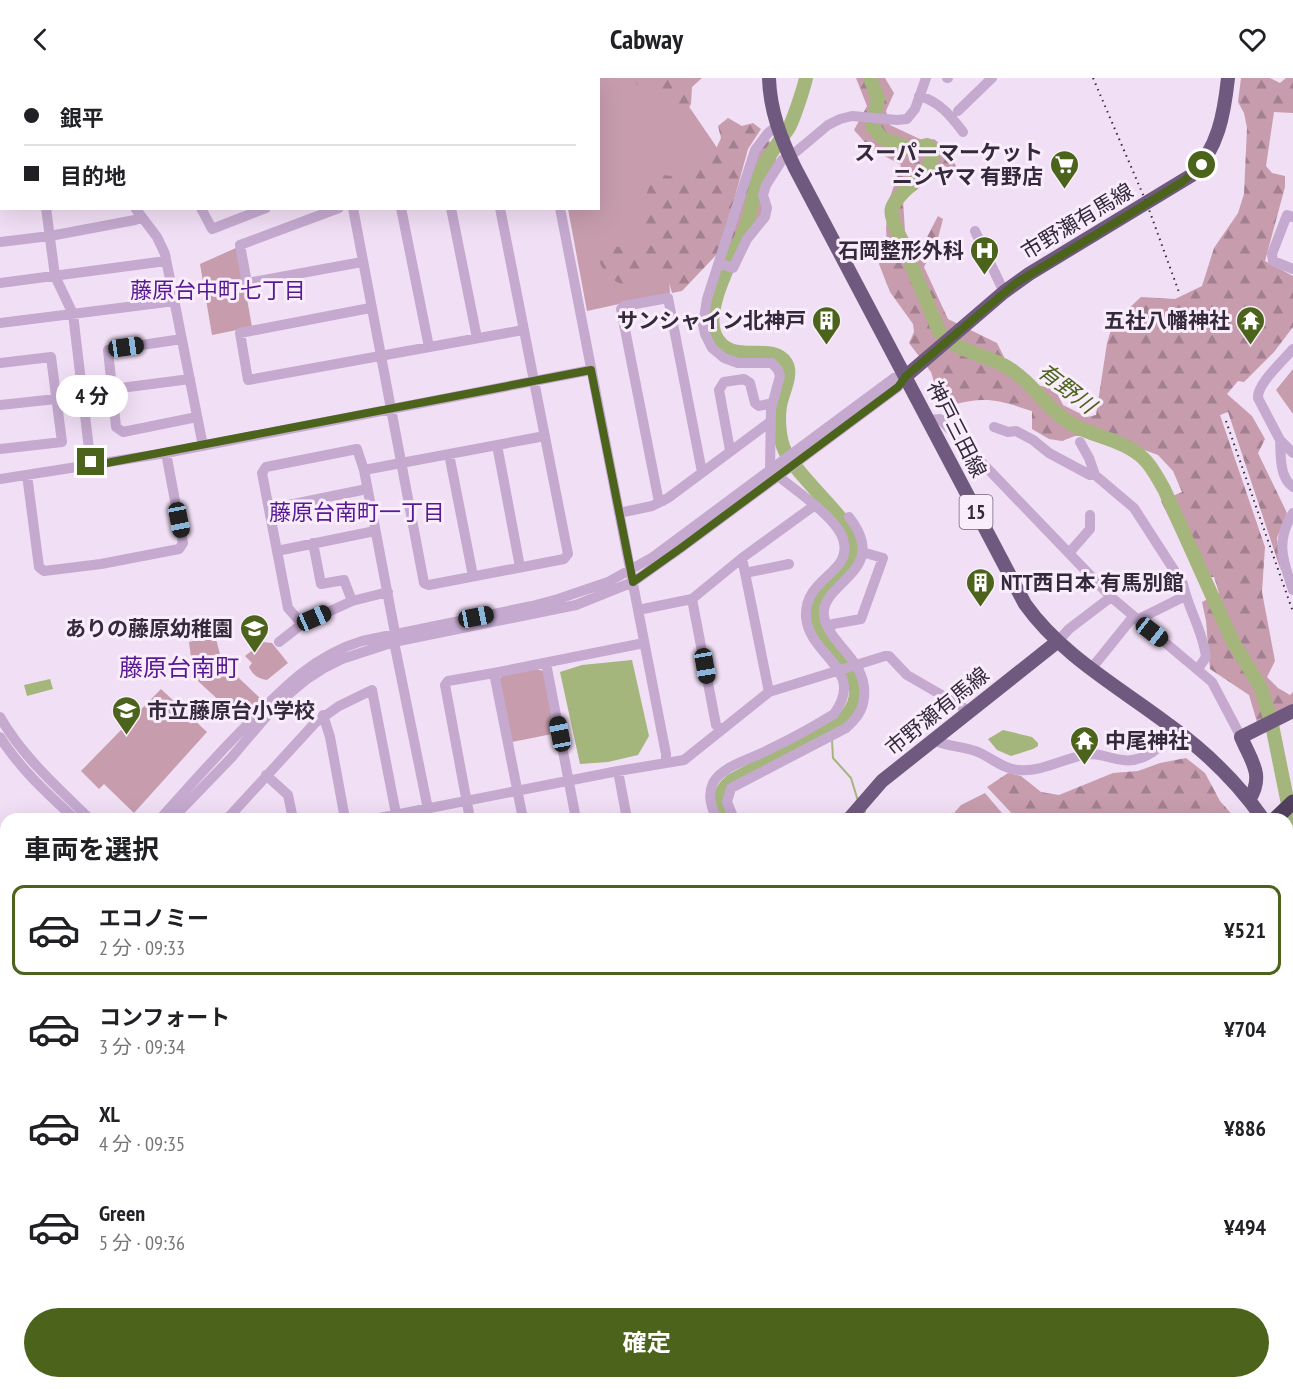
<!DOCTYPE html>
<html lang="ja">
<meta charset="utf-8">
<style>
body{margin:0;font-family:"PT Sans Narrow","Noto Sans JP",sans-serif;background:#f2f2f2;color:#202124;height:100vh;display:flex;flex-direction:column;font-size:22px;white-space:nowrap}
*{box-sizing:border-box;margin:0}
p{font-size:20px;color:#757577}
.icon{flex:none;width:33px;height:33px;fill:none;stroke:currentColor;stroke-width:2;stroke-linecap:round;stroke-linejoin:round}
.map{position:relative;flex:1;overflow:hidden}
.sheet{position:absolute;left:0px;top:735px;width:1293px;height:576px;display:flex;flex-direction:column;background:#fff;border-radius:18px 18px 0 0;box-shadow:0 6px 24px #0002}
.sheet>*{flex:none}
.guide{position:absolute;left:0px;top:0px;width:600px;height:132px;box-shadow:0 6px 24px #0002;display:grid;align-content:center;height:132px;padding:0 24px;background:#fff}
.end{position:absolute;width:27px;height:27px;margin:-14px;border:8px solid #4b631a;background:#fff;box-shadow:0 0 0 3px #fff}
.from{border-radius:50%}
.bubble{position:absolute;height:42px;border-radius:21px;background:#fff;box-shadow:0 6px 24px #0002;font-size:20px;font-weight:700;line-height:42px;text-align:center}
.car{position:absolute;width:18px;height:36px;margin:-18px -9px;border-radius:8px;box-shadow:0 0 4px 2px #0007;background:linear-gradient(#222 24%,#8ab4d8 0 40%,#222 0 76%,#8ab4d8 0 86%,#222 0)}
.guide b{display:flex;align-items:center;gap:21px;height:57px;font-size:22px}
.guide b+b{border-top:2px solid #e0e0e0}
.guide i{width:15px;height:15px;background:#202124}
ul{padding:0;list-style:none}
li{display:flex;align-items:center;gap:18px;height:90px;margin:0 12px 9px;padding:0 12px;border:3px solid transparent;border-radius:12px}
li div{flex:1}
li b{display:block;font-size:22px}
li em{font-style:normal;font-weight:700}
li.current{border-color:#4b631a}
li>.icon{width:54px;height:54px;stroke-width:1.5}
h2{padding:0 24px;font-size:27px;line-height:72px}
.button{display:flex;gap:12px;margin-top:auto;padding:12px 24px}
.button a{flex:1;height:69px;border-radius:36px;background:#4b631a;color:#fff;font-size:24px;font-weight:700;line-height:69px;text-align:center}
header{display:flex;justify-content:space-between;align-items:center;height:78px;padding:0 24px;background:#fff;font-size:27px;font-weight:700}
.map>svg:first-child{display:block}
.green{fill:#c79dae}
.forest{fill:url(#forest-firs)}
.water{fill:#a4b67b}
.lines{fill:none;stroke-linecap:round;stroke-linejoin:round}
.stream{stroke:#a4b67b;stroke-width:2}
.river{stroke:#a4b67b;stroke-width:14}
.minor{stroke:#c5a9cf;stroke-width:10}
.major{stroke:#70597f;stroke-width:14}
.highway{stroke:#51405e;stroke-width:15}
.rail{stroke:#342a3c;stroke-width:2;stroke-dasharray:1.5 4.5;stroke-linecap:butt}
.route{stroke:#4b631a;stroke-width:8}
.labels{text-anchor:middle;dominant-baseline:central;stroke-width:6;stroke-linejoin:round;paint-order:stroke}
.shield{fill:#f9edfc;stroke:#6f6476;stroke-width:1.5}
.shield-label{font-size:20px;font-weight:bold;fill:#342a3c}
.poi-label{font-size:21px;font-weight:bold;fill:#342a3c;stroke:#f9edfc;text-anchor:end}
.street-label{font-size:21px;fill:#342a3c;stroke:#f9edfc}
.neighbourhood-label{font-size:22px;fill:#571994;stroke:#f9edfc}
.water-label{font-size:22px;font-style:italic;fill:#4b631a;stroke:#f9edfc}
.quarter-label{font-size:24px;fill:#571994;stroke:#f9edfc}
</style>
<header><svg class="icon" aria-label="back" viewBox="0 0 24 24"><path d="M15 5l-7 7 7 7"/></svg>Cabway<svg class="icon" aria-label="heart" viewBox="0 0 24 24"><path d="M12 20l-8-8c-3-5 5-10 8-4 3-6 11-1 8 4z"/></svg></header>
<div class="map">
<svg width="1293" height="1311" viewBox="0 0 1293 1311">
<defs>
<pattern id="forest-firs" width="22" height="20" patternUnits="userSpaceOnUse" patternTransform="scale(1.5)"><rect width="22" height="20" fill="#c79dae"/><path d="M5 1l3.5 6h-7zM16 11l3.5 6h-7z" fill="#a2808f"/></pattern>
</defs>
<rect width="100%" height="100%" fill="#f1dff5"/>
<path class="green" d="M542 0H640L675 8 722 77 667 168 670 215 587 233 568 131 598 130V2Z
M238 169 252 249 212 257 200 186Z
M1293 291V336L1276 312Z
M215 557 222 584 261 621 238 640 199 604 193 594 189 564Z
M263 564 272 565 288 585 267 602C258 601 253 597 249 589L252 585 245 578Z
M537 591 543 593 557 655 512 664 499 601 502 598Z
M161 611 207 654 134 735 104 706 99 711 81 693Z
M985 715 1007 741H949L961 727Z"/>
<path class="forest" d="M634 0H702L692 9 691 26 685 36 666 13 637 7Z
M856 0H885L894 15 886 33 890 47 924 63 934 61 945 70 958 91 954 93 941 86 923 107 903 122 905 153 911 165 919 167 927 159 938 138 943 141 937 164 924 189 948 241 997 265 1012 295 1026 306 1048 309 1057 315 1063 327 1087 339 1096 337 1107 265 1113 245 1141 219 1175 221 1202 208 1214 170 1238 135 1244 116 1247 50 1244 35 1238 24 1241 0H1270L1280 5 1286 0H1293V35L1274 34 1266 88 1272 95 1285 98V109L1265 183 1293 198V249L1274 274 1244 304 1238 303 1227 316 1252 338 1265 361 1258 375 1287 435 1277 460 1281 493 1228 334 1220 337 1265 469 1262 514 1275 583 1267 599 1278 610 1290 617 1293 614V627L1257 644 1249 617 1210 591 1206 543 1202 524 1219 515 1214 499H1198L1161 423 1182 414 1173 393 1158 377 1128 366 1111 368 1087 358H1075L1062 363 1049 361 1032 351V333C1001 323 988 318 956 326L934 304 931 294 909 265 914 254 913 246 890 214 879 186 887 167 886 150 889 122 901 87 870 70 854 52 867 28Z
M728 40 742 48 753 45 761 51 748 71 720 173 682 213 672 215 665 191 651 194 646 193 639 198 649 211C638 206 634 210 625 207 614 205 600 192 599 180 599 176 602 170 603 166 618 168 644 176 656 164L642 148 650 96 673 98 689 94 695 81 714 75 721 60 718 48Z
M769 62 777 83 762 136 751 149 740 147 731 168 727 172 758 73Z
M1186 680 1205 695 1220 723 1236 741H1017L987 709 1008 695 1021 698 1041 714 1059 717 1113 695 1138 693 1160 685Z
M1287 838 1293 848V1229L1287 1228Z
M6 1151V1294L0 1291V1159Z
M20 1305H114L104 1311H25Z
M419 1305H546L543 1311H416Z
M591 1305H682L685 1311H584Z
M779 1305H1185L1181 1311H783Z"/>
<path class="water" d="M632 582 649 658 638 677 608 684 580 686 560 594 582 587Z
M50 601 53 611 27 618 24 607Z
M1003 652 1032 659 1038 665V668L1033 671 1011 678 997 672 988 661Z"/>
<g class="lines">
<path class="stream" d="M832 662 833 680 851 700 858 723
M865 732V741"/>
<path class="river" d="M870 0 878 21 872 48 882 60 911 71 927 67 933 73C933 97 900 109 892 130 890 137 895 146 897 153L939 253C951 272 988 277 1007 289 1033 304 1047 332 1073 347 1095 359 1124 362 1143 380 1152 388 1158 401 1164 411L1232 562 1261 610 1272 647 1289 731 1293 740
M726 741C720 724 716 716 731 703L834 648C838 645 844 641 848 636 879 595 813 568 817 531 819 506 856 497 855 466 854 445 797 399 785 373 779 361 778 340 780 328 782 315 793 297 786 285 771 262 730 290 715 257 703 230 736 175 745 150 753 130 753 109 763 89 770 75 779 64 788 51 793 44 804 9 806 0
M804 1305 808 1311
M407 1311 408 1305"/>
<path class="minor" d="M98 0 99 2
M534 0V2
M947 0H948
M919 18C939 23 951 38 963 54
M0 27H2
M958 33 992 0
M0 83H2
M0 125 2 124
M46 130 55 198 73 236 91 388
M135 130 157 159 165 176 203 368
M201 130 212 151 266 130
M339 130 240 167 247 205 362 184
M353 130 424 505 429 507 564 481 568 476 500 130
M401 130 429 269
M451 130 477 260
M560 130 666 676V684
M1293 139 1287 137 1272 176 1273 183 1293 191
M975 153 1004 214
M0 164 50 158 135 142 141 139
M719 185 733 190 747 161 765 139 767 130 763 117 766 107 782 82 797 73 828 47 840 41 852 38 897 42 907 41 915 31 926 0
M0 205 166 183
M370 230 240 255 248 302 523 252
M0 245 175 223
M182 261 108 272 116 349 123 354 197 339
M1293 271C1283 283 1257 306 1258 320L1280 362 1293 375
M0 285 51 279 62 364 0 371
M113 311 190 301
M0 327 56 321
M929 342 940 341 1111 519 1212 604 1241 659
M994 349 1008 354 1016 353 1033 362 1049 375 1090 397H1095
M1280 362C1281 377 1279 399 1293 409
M1080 364 1089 380 1095 397 1134 430 1183 506C1188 531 1203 553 1206 579L1198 591
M497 367 520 489
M730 372 719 312 724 304 744 301 750 305 755 325 759 328 772 325
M449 376 473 498
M364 392 545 358
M770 393 771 331 780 298 778 292 772 285H738L724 280 712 270 705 256 703 247 707 221 755 72 768 55 777 48
M27 397 39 489 44 493 101 486 179 471 183 465 166 375
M0 401 166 375 591 292
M663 423 658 419 621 231 624 228 668 220 702 394
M269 431 367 411
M619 435 652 428 668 420 770 344
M1293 435C1275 463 1283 483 1293 512
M313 465 321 506 344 502 352 523
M277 473 375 453
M1069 475 1090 451V437
M742 480 769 614
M745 495 789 486
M692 521 716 647 721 652
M638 532 692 521 742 480 815 427
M1137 542 1185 518
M302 546 288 530 262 395 266 389 357 371 364 392 395 555
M830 551 833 546 861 541 883 480 862 474
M279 564 302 546 352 523 388 514
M394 564 430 741
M1057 564 1069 551 1111 519
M546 585 576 741
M1091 591 1133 539
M323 637 330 659 345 741
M0 639C23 679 57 709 90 741
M0 659C20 691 48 716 75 741
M933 662C948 669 963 668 978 674 992 680 1003 691 1019 692 1045 694 1067 678 1091 676 1101 676 1112 681 1123 682 1142 685 1167 668 1173 649
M618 693 627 741
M266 697 288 717 293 741
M160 741C190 708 219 674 251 643 284 609 315 577 362 563L532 528 558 521 608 504 653 479 894 300 906 298
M172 741 231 680 277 626 307 601 324 590 342 581 394 564 576 527 633 504 681 470 898 309 906 298
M227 741 315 645 339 628 372 612 397 741
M374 741 618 693 684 682 769 614 885 578H889L907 597 964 630 968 635
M470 741 445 607 448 603 494 595
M523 741 494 595 644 565
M716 741C712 729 707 718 713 705 723 687 752 681 768 672 791 661 813 649 834 636 867 591 809 578 806 539 804 498 854 496 843 461 837 440 795 412 778 398
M734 741 727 724 731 710 846 650C856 641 863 633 864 619 868 582 828 566 824 538 819 504 892 494 849 439
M0 888 6 893
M0 919 6 912
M0 931 6 924
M0 1043 6 1036
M0 1128 6 1131
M692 1305 696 1311
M127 1311 144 1305
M280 1311 283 1305
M584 1311 595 1305"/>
<path class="major" d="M769 0C770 33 781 61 795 90L1025 526C1062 578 1119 609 1169 647 1205 673 1238 705 1263 741
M906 298 1004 214 1029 196 1192 97C1218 70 1224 37 1228 0
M1249 722C1265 697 1251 683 1241 659L1293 633
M849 741 882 703 1057 564
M1287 783 1293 794
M201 1311 208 1305"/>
<path class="highway" d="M1275 741 1293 724
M1287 777 1293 770
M738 1311 744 1305
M752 1311 759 1305"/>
<path class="rail" d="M1093 0 1147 126 1180 217
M1226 343 1293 534"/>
</g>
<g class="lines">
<path class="route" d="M91 384V388L591 292 633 504 681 470 898 309 906 298 1016 205 1182 104 1202 87"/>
</g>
<defs>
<symbol id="supermarket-pin" viewBox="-11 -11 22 30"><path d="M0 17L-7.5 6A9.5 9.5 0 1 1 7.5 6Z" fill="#4b631a" stroke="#f9edfc"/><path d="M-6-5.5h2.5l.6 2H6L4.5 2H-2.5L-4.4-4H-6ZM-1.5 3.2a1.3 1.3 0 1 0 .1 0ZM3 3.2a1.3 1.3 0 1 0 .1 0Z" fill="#fff"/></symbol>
<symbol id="hospital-pin" viewBox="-11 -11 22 30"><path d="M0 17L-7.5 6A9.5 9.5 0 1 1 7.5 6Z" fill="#4b631a" stroke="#f9edfc"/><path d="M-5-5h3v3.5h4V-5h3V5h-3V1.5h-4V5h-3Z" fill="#fff"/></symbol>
<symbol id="building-pin" viewBox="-11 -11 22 30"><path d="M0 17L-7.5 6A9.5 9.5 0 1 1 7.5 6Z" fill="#4b631a" stroke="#f9edfc"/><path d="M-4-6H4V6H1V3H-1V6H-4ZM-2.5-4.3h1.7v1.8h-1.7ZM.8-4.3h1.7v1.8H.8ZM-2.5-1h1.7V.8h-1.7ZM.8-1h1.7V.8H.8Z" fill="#fff"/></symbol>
<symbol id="temple-pin" viewBox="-11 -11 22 30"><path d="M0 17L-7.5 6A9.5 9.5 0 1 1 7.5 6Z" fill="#4b631a" stroke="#f9edfc"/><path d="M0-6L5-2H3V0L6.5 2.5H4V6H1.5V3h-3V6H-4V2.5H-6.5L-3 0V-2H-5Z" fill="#fff"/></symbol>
<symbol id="school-pin" viewBox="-11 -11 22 30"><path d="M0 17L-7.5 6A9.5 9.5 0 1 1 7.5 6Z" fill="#4b631a" stroke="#f9edfc"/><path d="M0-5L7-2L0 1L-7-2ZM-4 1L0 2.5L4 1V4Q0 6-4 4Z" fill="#fff"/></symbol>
</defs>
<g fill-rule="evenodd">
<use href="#supermarket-pin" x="1048" y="70" width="33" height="45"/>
<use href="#hospital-pin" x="968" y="156" width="33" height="45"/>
<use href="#building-pin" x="810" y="226" width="33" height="45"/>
<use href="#temple-pin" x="1234" y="226" width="33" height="45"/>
<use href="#building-pin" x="964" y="488" width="33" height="45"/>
<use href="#school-pin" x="238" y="534" width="33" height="45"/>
<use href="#school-pin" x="110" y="616" width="33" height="45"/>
<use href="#temple-pin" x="1068" y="646" width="33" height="45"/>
</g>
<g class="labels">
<rect class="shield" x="959.5" y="417" width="33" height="34" rx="4.5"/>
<g class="shield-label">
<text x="976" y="434">15</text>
</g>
<g class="poi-label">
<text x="1043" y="74">スーパーマーケット<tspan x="1043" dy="24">ニシヤマ 有野店</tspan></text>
<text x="964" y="172">石岡整形外科</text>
<text x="806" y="242">サンシャイン北神戸</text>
<text x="1230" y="242">五社八幡神社</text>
<text x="1001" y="504" text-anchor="start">NTT西日本 有馬別館</text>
<text x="233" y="550">ありの藤原幼稚園</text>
<text x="147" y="632" text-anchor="start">市立藤原台小学校</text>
<text x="1105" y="662" text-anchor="start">中尾神社</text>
</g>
<g class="street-label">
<text transform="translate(1077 143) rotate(-31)">市野瀬有馬線</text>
<text transform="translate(957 351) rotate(63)">神戸三田線</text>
<text transform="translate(937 633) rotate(-39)">市野瀬有馬線</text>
</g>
<g class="neighbourhood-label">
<text x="218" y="212">藤原台中町七丁目</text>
<text x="357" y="434">藤原台南町一丁目</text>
</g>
<g class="water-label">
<text transform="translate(1067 310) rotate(38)">有野川</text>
</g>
<g class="quarter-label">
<text x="179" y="589">藤原台南町</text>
</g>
</g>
</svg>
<i class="end from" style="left:1202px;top:87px"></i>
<i class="end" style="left:91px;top:384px"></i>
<div class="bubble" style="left:56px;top:297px;width:72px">4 分</div>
<i class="car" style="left:126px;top:269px;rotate:82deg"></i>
<i class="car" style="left:179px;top:442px;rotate:169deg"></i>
<i class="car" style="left:476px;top:539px;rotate:79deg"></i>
<i class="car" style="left:314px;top:540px;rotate:66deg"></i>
<i class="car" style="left:1152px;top:554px;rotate:128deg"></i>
<i class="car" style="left:705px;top:588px;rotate:170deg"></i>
<i class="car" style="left:560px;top:656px;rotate:349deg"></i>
<div class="guide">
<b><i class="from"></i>銀平</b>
<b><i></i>目的地</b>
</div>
<section class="sheet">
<h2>車両を選択</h2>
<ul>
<li class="current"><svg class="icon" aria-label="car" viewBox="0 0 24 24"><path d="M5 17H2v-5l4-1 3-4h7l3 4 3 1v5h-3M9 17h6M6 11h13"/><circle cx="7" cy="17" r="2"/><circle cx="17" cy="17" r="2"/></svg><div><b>エコノミー</b><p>2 分 · 09:33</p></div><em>¥521</em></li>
<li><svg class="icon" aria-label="car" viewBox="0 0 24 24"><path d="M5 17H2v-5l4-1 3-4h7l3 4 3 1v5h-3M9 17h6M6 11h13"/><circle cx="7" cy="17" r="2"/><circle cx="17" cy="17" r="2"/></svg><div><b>コンフォート</b><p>3 分 · 09:34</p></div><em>¥704</em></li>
<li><svg class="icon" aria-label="car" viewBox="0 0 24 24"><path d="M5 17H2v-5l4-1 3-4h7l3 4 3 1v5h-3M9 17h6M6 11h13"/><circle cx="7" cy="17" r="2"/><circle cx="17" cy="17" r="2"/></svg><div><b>XL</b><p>4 分 · 09:35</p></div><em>¥886</em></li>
<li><svg class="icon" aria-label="car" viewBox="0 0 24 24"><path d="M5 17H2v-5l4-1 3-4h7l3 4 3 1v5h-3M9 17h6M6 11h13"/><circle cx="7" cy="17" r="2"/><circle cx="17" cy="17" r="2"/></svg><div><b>Green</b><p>5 分 · 09:36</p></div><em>¥494</em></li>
</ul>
<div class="button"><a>確定</a></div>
</section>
</div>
